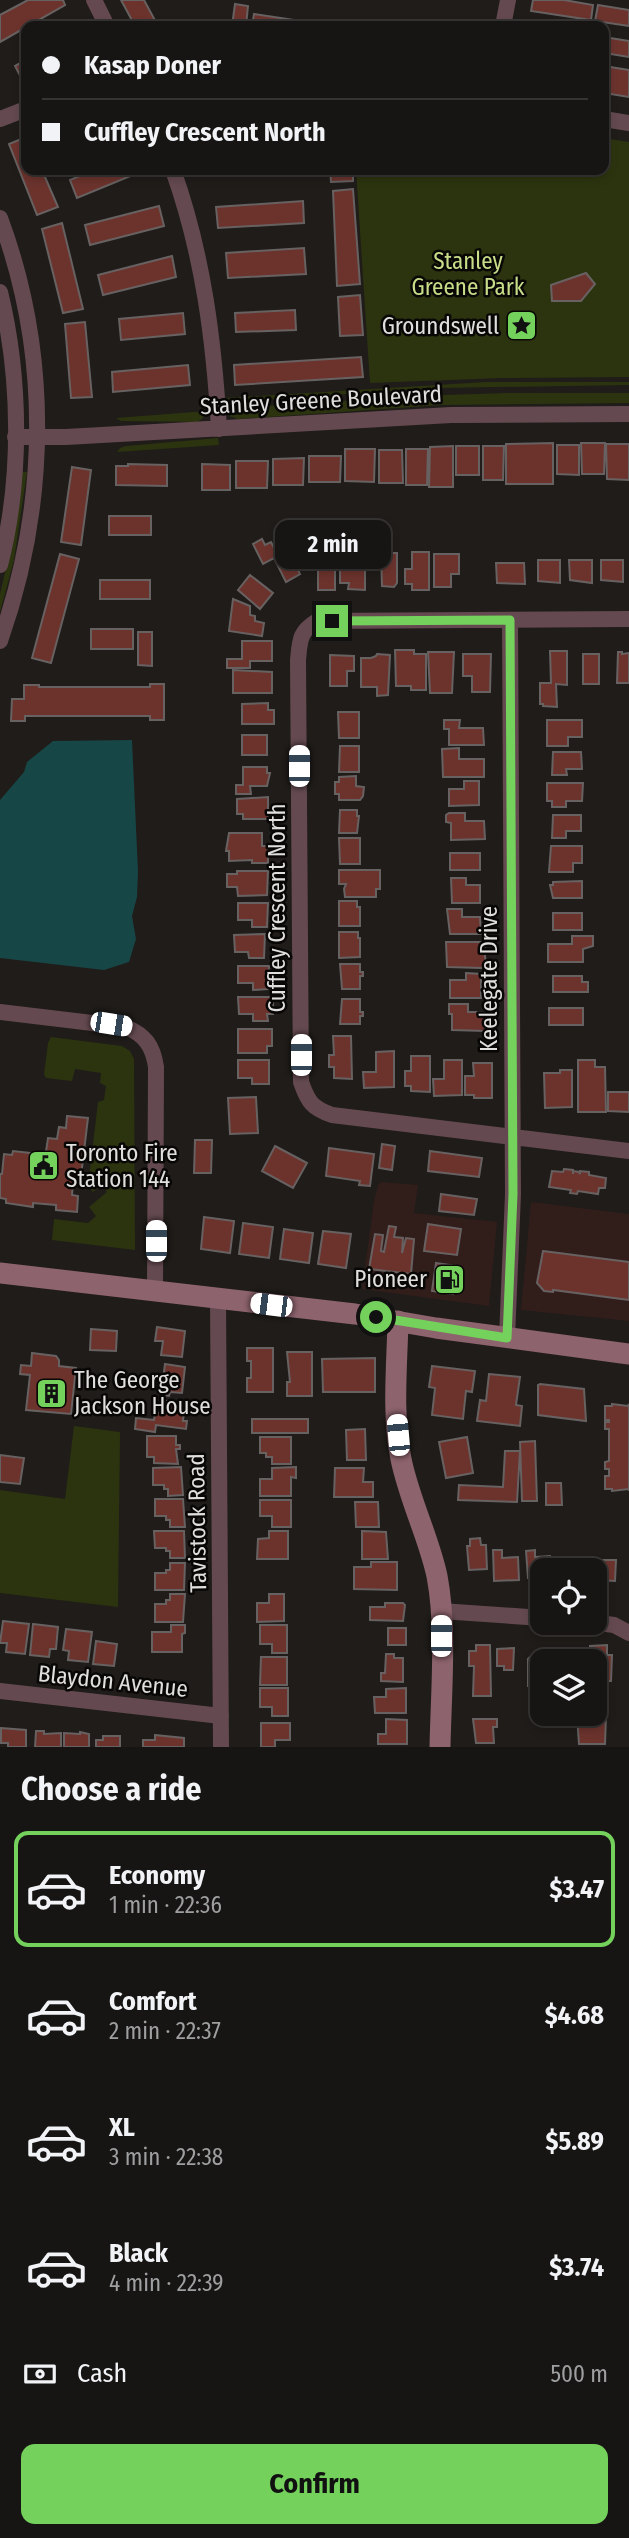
<!DOCTYPE html>
<meta charset="utf-8">
<style>
body{margin:0;font-family:"Fira Sans Condensed",sans-serif;background:#201e1c;color:#f1f3f6;height:100vh;display:flex;flex-direction:column;font-size:26px;white-space:nowrap}
*{box-sizing:border-box;margin:0}
p{font-size:23px;color:#9e9fa0}
.icon{flex:none;width:38px;height:38px;fill:none;stroke:currentColor;stroke-width:2;stroke-linecap:round;stroke-linejoin:round}
.map{position:relative;height:1747px;overflow:hidden}
.sheet{display:flex;flex-direction:column;background:#171513;flex:1}
.sheet>*{flex:none}
.hud{position:absolute;left:21px;top:21px;width:588px;height:154px;border-radius:14px;box-shadow:0 4px 10px #0003,0 0 0 2px #363433;display:grid;align-content:center;height:154px;padding:0 21px;background:#171513}
.fabs{position:absolute;left:530px;top:1558px;display:grid;gap:14px}
.fabs a{display:grid;place-items:center;width:77px;height:77px;border-radius:14px;background:#171513;box-shadow:0 4px 10px #0003,0 0 0 2px #363433;font-size:35px}
.end{position:absolute;width:32px;height:32px;margin:-16px;border:9px solid #74d25c;background:#111;box-shadow:0 0 0 4px #111}
.from{border-radius:50%}
.bubble{position:absolute;height:49px;border-radius:14px;background:#171513;box-shadow:0 4px 10px #0003,0 0 0 2px #363433;font-size:23px;font-weight:700;line-height:49px;text-align:center}
.car{position:absolute;width:21px;height:42px;margin:-21px -10px;border-radius:9px;box-shadow:0 0 5px 2px #0007;background:linear-gradient(#fff 24%,#345 0 40%,#fff 0 76%,#345 0 86%,#fff 0)}
.hud b{display:flex;align-items:center;gap:24px;height:66px;font-size:26px}
.hud b+b{border-top:2px solid #363433}
.hud i{width:18px;height:18px;background:#f1f3f6}
ul{padding:0;list-style:none}
li{display:flex;align-items:center;gap:21px;height:116px;margin:0 14px 10px;padding:0 7px;border:4px solid transparent;border-radius:14px}
li div{flex:1}
li b{display:block;font-size:26px}
li em{font-style:normal;font-weight:700}
li.current{border-color:#74d25c}
li>.icon{width:63px;height:63px;stroke-width:1.5}
h2{padding:0 21px;font-size:32px;line-height:84px}
.pay{display:flex;align-items:center;gap:18px;height:77px;padding:0 21px;font-size:26px}
.pay p{margin-inline-start:auto}
.cta{display:flex;gap:14px;margin-top:auto;padding:14px 21px}
.cta a{flex:1;height:80px;border-radius:14px;background:#74d25c;color:#111;font-size:28px;font-weight:700;line-height:80px;text-align:center}
.map>svg:first-child{display:block}
.commercial{fill:#311e1b}
.green{fill:#2c340f}
.water{fill:#174646}
.building{fill:#6c332d;stroke:#676161;stroke-width:2}
.lines{fill:none;stroke-linecap:round;stroke-linejoin:round}
.street{stroke:#644a50;stroke-width:16}
.secondary{stroke:#8d636d;stroke-width:21}
.route{stroke:#74d25c;stroke-width:9}
.labels{text-anchor:middle;dominant-baseline:central;stroke-width:5;stroke-linejoin:round;paint-order:stroke}
.park-label{font-size:23px;fill:#c8dd88;stroke:#080706}
.poi-label{font-size:23px;fill:#e1dfdd;stroke:#080706;text-anchor:end}
.street-label{font-size:23px;fill:#e1dfdd;stroke:#080706}
</style>
<div class="map">
<svg width="629" height="1747" viewBox="0 0 629 1747">
<rect width="100%" height="100%" fill="#1f1c19"/>
<path class="commercial" d="M382 1182 418 1185 414 1213 497 1222 489 1306 362 1289 374 1201 378 1185Z
M531 1202 629 1214V1321L521 1310Z"/>
<path class="green" d="M604 138 629 142V377L503 378 370 383 356 170H604Z
M486 382H629V385L438 388 225 402 224 398Z
M506 393H629V403L441 405 238 419 229 416 225 409 414 396Z
M207 411 202 419 197 422 121 421 116 418Z
M218 438 219 445 117 452 120 448 126 446Z
M21 472H27L14 560 0 612V594L11 547Z
M51 1037 122 1046 130 1051 134 1059 135 1250 52 1240 54 1219 88 1223 96 1216 89 1207 107 1192 102 1185 93 1192 88 1186 98 1102 104 1100 106 1086 100 1083 101 1073 75 1069 72 1081 46 1078 44 1074 48 1043Z
M74 1426 120 1432 118 1607 0 1593V1490L65 1499Z"/>
<path class="water" d="M132 740 138 871 137 897 132 916 136 939 129 962 104 970 0 958V800L24 772 27 762 53 741Z"/>
<path class="building" d="M28 0H63L65 5 0 42V15Z
M121 0H144L158 26 187 24V26H135Z
M533 0H564L593 5 591 20 531 11Z
M235 4 248 6 246 26H232Z
M598 5 629 10V26L595 21Z
M254 14 334 26H252Z
M196 21H230V26H196Z
M604 37 629 41V57L604 53Z
M26 60V84L25 85 15 66Z
M604 66 629 70V97L604 93Z
M26 137V170H42L58 207 37 215 9 144Z
M94 170H145L77 198 70 180Z
M330 170H353V181L331 182Z
M353 189 360 284 337 286 333 191Z
M303 201 304 223 218 228 216 207Z
M159 206 164 226 90 245 85 225Z
M62 223 83 309 63 313 42 229Z
M304 248 306 274 228 278 226 253Z
M172 256 176 277 103 295 98 275Z
M586 273 595 284 581 301H552L551 285Z
M360 295 363 335 340 336 338 297Z
M295 310 296 330 236 332 235 313Z
M183 313 185 334 121 340 119 319Z
M85 322 92 397 71 398 65 324Z
M361 357 363 377 235 385 234 365Z
M188 365 190 385 113 392 112 372Z
M553 443V484H506V444Z
M581 443H605L604 474H582Z
M606 444H629V480L607 479Z
M557 445H579V475L557 474Z
M453 446V487H429L430 447Z
M456 446H479V475H456Z
M483 446H504L503 480H483Z
M345 449H375L374 482 345 481Z
M406 449H428L427 485H406Z
M379 450H402L403 483H379Z
M309 456H341L340 482H309Z
M304 458 303 485H273V459Z
M236 461H268L267 488H236Z
M128 464 167 465V486L116 485V466H128Z
M202 464 230 465V490H202Z
M72 467 91 470 81 545 61 542Z
M109 516H151V535H109Z
M262 539 265 545 271 542 274 548 284 542 300 574 286 582 274 558 263 564 253 544Z
M305 542H319L322 553H335V590H318V562H304Z
M412 552H429V590H412V584H405V569H412Z
M381 553H397V583L394 587 382 586Z
M60 554 79 559 51 663 32 658Z
M348 554H365V590L348 589 349 583H340V560H348Z
M434 554H459V574H451V587H434Z
M538 560H560V583L538 581Z
M569 560H592V583L570 580Z
M601 560H623V582L601 580Z
M496 563H524L525 584 497 583Z
M250 575 273 593 260 609 238 590Z
M100 580H150V599H100Z
M233 599 250 606V615L255 616V621L264 623 262 636 229 631Z
M91 629H133V649H91Z
M138 632H152V666L138 665Z
M242 641H272V661H250V668H227V659H242Z
M395 650H414V654H426V690H411V686H396Z
M550 651H567V685L556 684 557 707 543 706V704H540V683H551Z
M428 652H454L452 693H430Z
M618 652H622V654L629 653V683H617Z
M377 654 390 655 388 695 377 696V687H361V658H371L376 656Z
M463 654H491L490 692H472V676H463Z
M583 654H599V684H583Z
M330 655 354 656V671H347V686H330Z
M233 670 272 672V693H233Z
M150 684H164V720H150V716H25V721H11L12 699H24V685H39V687H150Z
M268 703V710H274V724H242V704Z
M338 712H359V738H339Z
M444 720H460L459 728H483L484 745H449V729H444Z
M547 720H582V737H568V746H547Z
M242 735H267V755H242Z
M340 746H359V772H339Z
M459 748V759H484V777H443L442 749Z
M553 752H581L582 769H566L567 775H552Z
M243 767H267V773H270L267 786H250L251 794H236V785H243Z
M356 776V786L364 787 363 796 360 800H339V794H335V782H339V777Z
M464 781H479V805L449 806V789H464Z
M547 783H583L582 801H566V807H552V801H547Z
M268 797V819H243V814H237V799Z
M340 810H357V816H359L357 833H339Z
M449 813H465V821H484L485 839 451 840V823L446 822V815Z
M553 815H581V831H566V838H552Z
M229 833H262V846H268V863H252V860L229 861V851H226Z
M339 838H360V864H340Z
M551 846H582V863H573V872H549Z
M450 853H480V870H450Z
M339 870H380V889H376V897H345L344 889 346 884H339Z
M237 871H268L267 895 238 896 237 887H227V874H237Z
M451 878H466V885H480V903H452Z
M582 881V898H553L550 885H553V882Z
M339 901H357V907H360V926H339Z
M238 903H268L267 927H252V920H238Z
M447 909H462V917H480L481 934H450Z
M553 913H582V930H553Z
M339 932H358V938H360V957L339 958Z
M265 934 264 958H249L248 952H235L234 935Z
M572 936H593V946L583 949V962H548V944H572Z
M446 942H485V957L487 964 481 968 447 967Z
M340 964H360V972H363V976H360V989H342Z
M238 966H269L268 989 253 990V983H238Z
M466 973 481 974V998H450V980H466Z
M553 976H582V982H588V992H553Z
M238 997H273V1014H267L268 1021H253V1014H239Z
M342 999H360V1012H363V1016H360V1024H340Z
M449 1004H468V1012H486L485 1031 452 1030V1014H449Z
M549 1008H583V1025H549Z
M238 1029H272V1046H267V1053H238Z
M333 1036H351L352 1079 334 1078V1067H329V1055H334Z
M394 1051V1087L364 1088 363 1072H376V1052Z
M411 1056H430V1092L411 1091V1086H405V1071H411Z
M238 1060H269V1084H252V1078H238Z
M444 1060H462V1095L434 1096 433 1079H444Z
M578 1060H595V1067H605L606 1112H578Z
M473 1063H492V1098H474V1095H465V1076H474Z
M560 1070H572V1107L545 1108 544 1073H560Z
M608 1092H629V1112L608 1111Z
M256 1097 258 1133 230 1134 228 1098Z
M67 1116 88 1118 80 1184 73 1183 72 1195 78 1196 77 1212 56 1210V1205L33 1203V1207L6 1203V1199L0 1198V1174H2L4 1154 12 1155 13 1151 39 1154V1157L45 1158 48 1138 57 1139 59 1127 66 1128Z
M195 1140H212L211 1173H194Z
M382 1144 395 1146 392 1170 379 1168Z
M275 1146 307 1163 293 1188 262 1171Z
M329 1148 374 1154 370 1186 359 1185 360 1181 326 1176Z
M430 1151 482 1158 479 1177 428 1171Z
M564 1169 573 1170V1174V1171L579 1172 580 1174V1171L589 1172V1175L606 1178 605 1188H599L598 1194 578 1191 577 1194 570 1193 571 1190 549 1187 552 1171 563 1172Z
M441 1194 477 1199 474 1215 439 1211Z
M204 1217 234 1221 230 1253 201 1249Z
M243 1223 273 1227 269 1258 239 1254Z
M428 1224 461 1229 457 1255 424 1251Z
M389 1226 396 1227 394 1237 403 1238 402 1253 406 1238 414 1239 411 1274 369 1269 375 1234 383 1235 381 1251 384 1252Z
M284 1229 313 1233 309 1263 280 1259Z
M323 1231 351 1234 346 1268 318 1264Z
M543 1251 629 1262V1300L553 1290V1292L544 1291 537 1283Z
M436 1263 457 1266 453 1294 432 1291Z
M157 1327 185 1331 182 1357 161 1355 163 1341H155Z
M91 1329 117 1331 116 1351 90 1350Z
M247 1348H273V1392H247V1378H251V1361H247Z
M287 1352H312V1396H287V1382H290Z
M32 1353 56 1356 59 1360V1366L76 1368 71 1414 26 1410 30 1375 20 1374 21 1365 31 1366Z
M375 1358V1392H323L322 1359Z
M165 1364 185 1367 182 1393 170 1392 169 1396 161 1395Z
M432 1366 475 1371 472 1392 466 1391 463 1419 432 1415 435 1388 429 1387Z
M489 1374 520 1377 516 1405 522 1406 520 1426 477 1421 480 1400 486 1401Z
M540 1384 584 1389 586 1421 538 1415V1385Z
M165 1401 185 1403 183 1421H187L186 1429 156 1425 155 1432 135 1429 136 1418 154 1420 155 1413H163Z
M612 1404 628 1406 629 1404V1491V1489L612 1491V1489H605V1476H609V1469H605V1462L609 1461V1429H605V1422H609V1420H605V1406H612Z
M252 1419H308V1433H252Z
M365 1429 366 1460H347L346 1430Z
M147 1436H176V1445H180V1449H176L178 1464 154 1463V1457H147Z
M260 1437H291V1464H272V1457H266V1453H260Z
M467 1437 473 1473 446 1478 439 1442Z
M535 1441 537 1501H522L520 1442Z
M505 1451H520L517 1502 458 1500 459 1485 503 1487Z
M0 1455 24 1458 20 1484 0 1482Z
M181 1467 183 1495 168 1496V1489H164V1485H153V1468Z
M296 1467V1478L291 1477V1496H260V1479H272V1468Z
M335 1468H364L363 1482H373V1497H334Z
M546 1483H561L562 1505H546Z
M155 1499H183L185 1527H170V1520H166V1516H155Z
M260 1500H291V1527H272V1516H260Z
M355 1502H378L379 1527H356Z
M154 1531H184L185 1558H170V1551H166V1548H155Z
M269 1531H288V1559H257L258 1539 269 1538Z
M362 1531 386 1532 388 1559H362Z
M480 1538 481 1545H486L487 1569 469 1570 467 1546H470V1539Z
M493 1550H502V1558L518 1557 519 1580 494 1581Z
M535 1550V1557L550 1556 551 1570H542V1577L528 1578 526 1551Z
M559 1558 583 1559V1570H559Z
M599 1560H616L615 1581 598 1580Z
M371 1562H397V1590L354 1589V1567H371Z
M170 1563H185L184 1590H155V1573H166V1570H170Z
M170 1594H185L183 1622H155V1604H166V1600H170Z
M269 1594H284V1621L257 1622V1603H269Z
M385 1603H403L405 1605 403 1621 370 1620V1607H385Z
M3 1621 29 1624 25 1654 6 1652 7 1643H0Z
M33 1624 58 1627 56 1649H50L49 1657 30 1655Z
M171 1625H185V1633L182 1634V1652H152V1632H171Z
M260 1625H287V1653H272V1644H260Z
M388 1628H406V1645H388Z
M66 1629 92 1632 88 1662 68 1660 69 1651 63 1650Z
M96 1641 117 1644 114 1666 93 1664Z
M476 1645H490L491 1696H473L474 1666H469V1651H476Z
M607 1645V1655H612L611 1681H595V1661H590V1646Z
M514 1648 513 1670H504V1666H497V1649Z
M540 1650H555V1661H542V1691H533V1686H528V1659L532 1655 540 1656Z
M560 1651H577V1661H560Z
M386 1654H394V1658H403V1682L381 1681V1673H385Z
M261 1657H287V1685H260Z
M260 1688H288V1716H272V1707H260Z
M406 1688V1713H375L374 1697H386V1689Z
M577 1716H606L605 1744H579Z
M386 1719 407 1720V1744H378V1734H386Z
M473 1719H497V1727H493L494 1743H476Z
M261 1723H290V1740H275V1747H261Z
M1 1728 26 1730V1747H8V1743H1Z
M36 1731H44V1734L61 1733V1747H35Z
M80 1732 89 1734V1747H64V1733L80 1734Z
M155 1735 184 1738V1747H143V1740H155Z
M103 1736H120V1747H96V1740H103Z"/>
<g class="lines">
<path class="street" d="M94 0 107 26
M503 26 508 0
M0 119 26 109
M604 119 629 123
M173 170C203 254 214 340 219 429
M0 218C51 355 48 505 0 641
M0 292C21 378 22 480 0 565
M15 437H66L451 415 629 414
M629 619 317 621C299 632 300 640 298 660L301 1082C308 1102 312 1108 332 1115L629 1151
M0 1012 126 1027C145 1035 153 1046 156 1067L155 1292
M218 1299 221 1747
M507 1338 513 1194 510 620
M441 1611 542 1618
M591 1622 614 1625 629 1633
M0 1691 221 1716"/>
<path class="secondary" d="M0 1273 355 1314 436 1328 629 1354
M398 1321C397 1366 392 1414 401 1459 409 1499 429 1538 437 1576 447 1628 441 1694 440 1747"/>
</g>
<g class="lines">
<path class="route" d="M332 621 510 620 513 1194 507 1338 376 1317"/>
</g>
<defs>
<symbol id="sight-square" viewBox="-11 -11 22 22"><rect x="-9" y="-9" width="18" height="18" rx="4" fill="#74d25c" stroke="#080706"/><path d="M0-6L1.8-2.2L6-1.7L2.9 1.2L3.7 5.4L0 3.3L-3.7 5.4L-2.9 1.2L-6-1.7L-1.8-2.2Z" fill="#111"/></symbol>
<symbol id="civic-square" viewBox="-11 -11 22 22"><rect x="-9" y="-9" width="18" height="18" rx="4" fill="#74d25c" stroke="#080706"/><path d="M-.6-6.5H3V-4.5H.6V-3L4-1V1h2V6H-6V1h2V-1L-.6-3ZM-1.2 2.5V6h2.4V2.5Z" fill="#111"/></symbol>
<symbol id="fuel-square" viewBox="-11 -11 22 22"><rect x="-9" y="-9" width="18" height="18" rx="4" fill="#74d25c" stroke="#080706"/><path d="M-5.5-6h7V0h2V4h1.3V-2.5L3-4.5l.8-.8L6-3V5H2.5V1h-1V6h-7ZM-4.2-4.7v3.2H.2V-4.7Z" fill="#111"/></symbol>
<symbol id="building-square" viewBox="-11 -11 22 22"><rect x="-9" y="-9" width="18" height="18" rx="4" fill="#74d25c" stroke="#080706"/><path d="M-4-6H4V6H1V3H-1V6H-4ZM-2.5-4.3h1.7v1.8h-1.7ZM.8-4.3h1.7v1.8H.8ZM-2.5-1h1.7V.8h-1.7ZM.8-1h1.7V.8H.8Z" fill="#111"/></symbol>
</defs>
<g fill-rule="evenodd">
<use href="#sight-square" x="504" y="308" width="35" height="35"/>
<use href="#civic-square" x="26" y="1148" width="35" height="35"/>
<use href="#fuel-square" x="432" y="1262" width="35" height="35"/>
<use href="#building-square" x="34" y="1376" width="35" height="35"/>
</g>
<g class="labels">
<g class="park-label">
<text x="468" y="261">Stanley<tspan x="468" dy="26">Greene Park</tspan></text>
</g>
<g class="poi-label">
<text x="499" y="326">Groundswell</text>
<text x="66" y="1153" text-anchor="start">Toronto Fire<tspan x="66" dy="26">Station 144</tspan></text>
<text x="427" y="1279">Pioneer</text>
<text x="74" y="1380" text-anchor="start">The George<tspan x="74" dy="26">Jackson House</tspan></text>
</g>
<g class="street-label">
<text transform="translate(321 400) rotate(-3)">Stanley Greene Boulevard</text>
<text transform="translate(277 908) rotate(-90)">Cuffley Crescent North</text>
<text transform="translate(489 979) rotate(-90)">Keelegate Drive</text>
<text transform="translate(197 1523) rotate(-91)">Tavistock Road</text>
<text transform="translate(113 1681) rotate(6)">Blaydon Avenue</text>
</g>
</g>
</svg>
<div class="fabs">
<a><svg class="icon" aria-label="locate" viewBox="0 0 24 24"><circle cx="12" cy="12" r="6"/><path d="M12 2v4M12 18v4M2 12h4M18 12h4"/></svg></a>
<a><svg class="icon" aria-label="layers" viewBox="0 0 24 24"><path d="M12 4l9 5-9 5-9-5zM3 14l9 5 9-5"/></svg></a>
</div>
<i class="end from" style="left:376px;top:1317px"></i>
<i class="end" style="left:332px;top:621px"></i>
<div class="bubble" style="left:275px;top:520px;width:116px">2 min</div>
<i class="car" style="left:299px;top:766px;rotate:0deg"></i>
<i class="car" style="left:111px;top:1024px;rotate:99deg"></i>
<i class="car" style="left:301px;top:1055px;rotate:0deg"></i>
<i class="car" style="left:156px;top:1241px;rotate:0deg"></i>
<i class="car" style="left:271px;top:1305px;rotate:277deg"></i>
<i class="car" style="left:398px;top:1435px;rotate:355deg"></i>
<i class="car" style="left:441px;top:1636px;rotate:0deg"></i>
<div class="hud">
<b><i class="from"></i>Kasap Doner</b>
<b><i></i>Cuffley Crescent North</b>
</div>
</div>
<section class="sheet">
<h2>Choose a ride</h2>
<ul>
<li class="current"><svg class="icon" aria-label="car" viewBox="0 0 24 24"><path d="M5 17H2v-5l4-1 3-4h7l3 4 3 1v5h-3M9 17h6M6 11h13"/><circle cx="7" cy="17" r="2"/><circle cx="17" cy="17" r="2"/></svg><div><b>Economy</b><p>1 min · 22:36</p></div><em>$3.47</em></li>
<li><svg class="icon" aria-label="car" viewBox="0 0 24 24"><path d="M5 17H2v-5l4-1 3-4h7l3 4 3 1v5h-3M9 17h6M6 11h13"/><circle cx="7" cy="17" r="2"/><circle cx="17" cy="17" r="2"/></svg><div><b>Comfort</b><p>2 min · 22:37</p></div><em>$4.68</em></li>
<li><svg class="icon" aria-label="car" viewBox="0 0 24 24"><path d="M5 17H2v-5l4-1 3-4h7l3 4 3 1v5h-3M9 17h6M6 11h13"/><circle cx="7" cy="17" r="2"/><circle cx="17" cy="17" r="2"/></svg><div><b>XL</b><p>3 min · 22:38</p></div><em>$5.89</em></li>
<li><svg class="icon" aria-label="car" viewBox="0 0 24 24"><path d="M5 17H2v-5l4-1 3-4h7l3 4 3 1v5h-3M9 17h6M6 11h13"/><circle cx="7" cy="17" r="2"/><circle cx="17" cy="17" r="2"/></svg><div><b>Black</b><p>4 min · 22:39</p></div><em>$3.74</em></li>
</ul>
<div class="pay"><svg class="icon" aria-label="cash" viewBox="0 0 24 24"><path d="M3 7h18v10H3z"/><circle cx="12" cy="12" r="2"/></svg>Cash<p>500 m</p></div>
<div class="cta"><a>Confirm</a></div>
</section>
